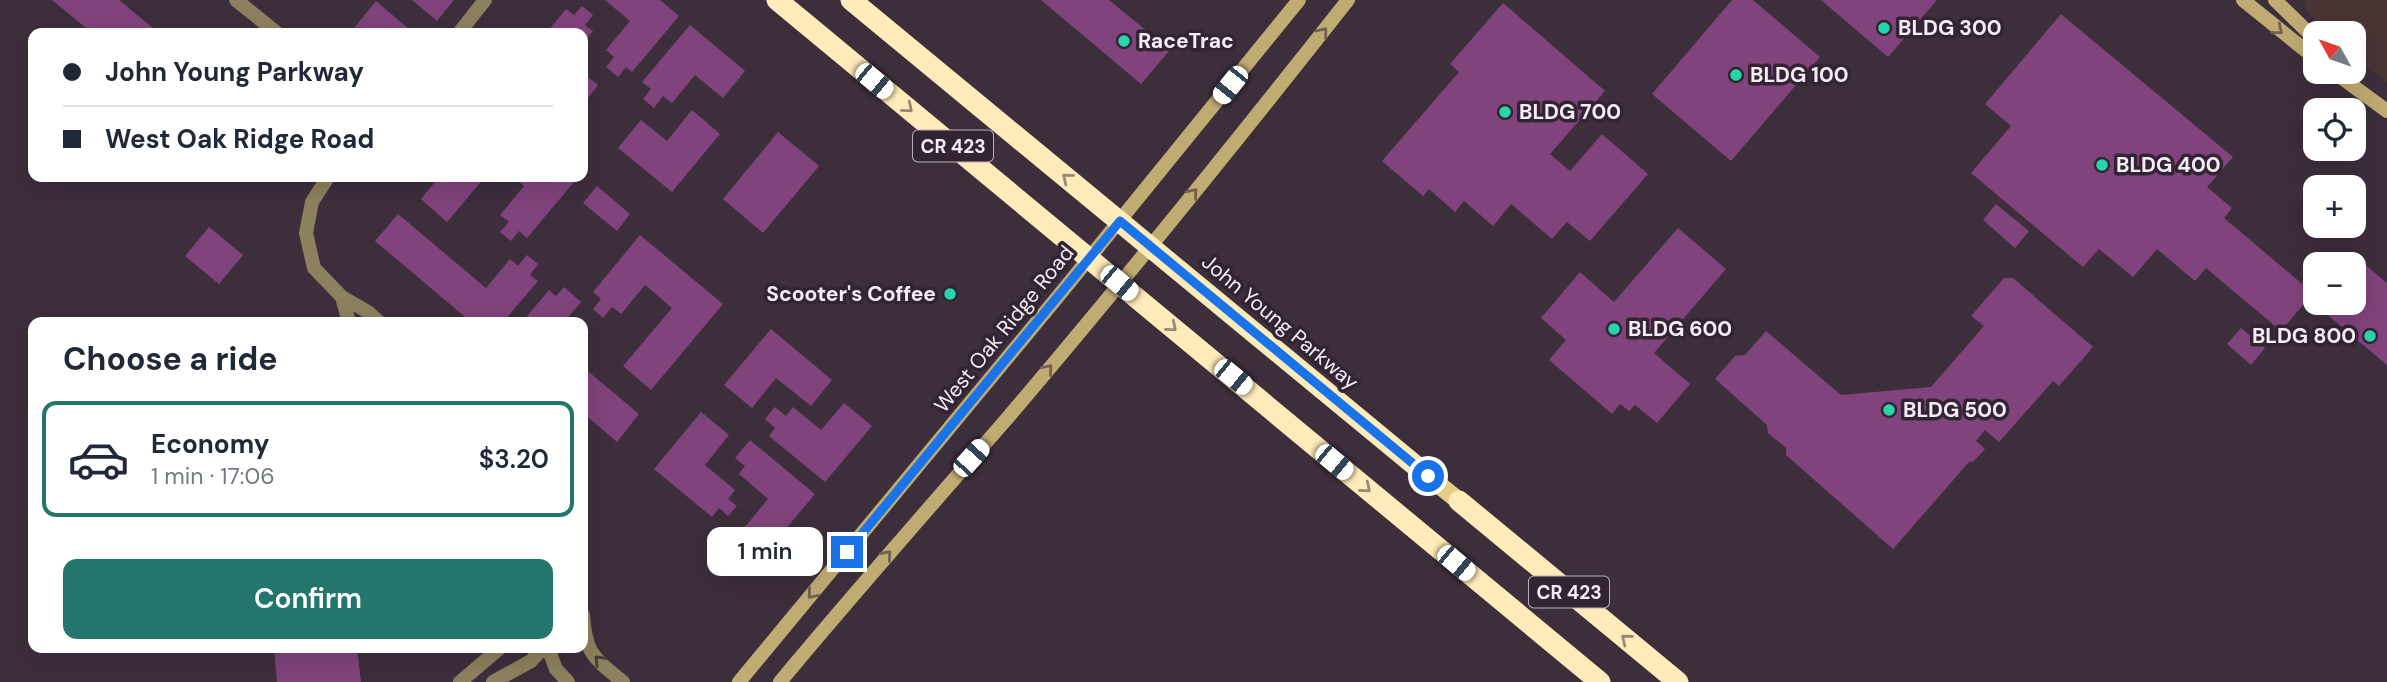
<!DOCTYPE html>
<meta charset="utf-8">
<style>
body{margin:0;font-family:"DM Sans",sans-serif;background:#f2f2f3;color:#1f2937;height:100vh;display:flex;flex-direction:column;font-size:26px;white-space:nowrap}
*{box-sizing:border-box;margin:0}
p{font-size:23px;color:#747a83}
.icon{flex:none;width:38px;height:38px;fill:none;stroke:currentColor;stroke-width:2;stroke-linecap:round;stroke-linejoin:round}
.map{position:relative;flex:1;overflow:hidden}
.details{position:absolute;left:28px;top:317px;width:560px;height:336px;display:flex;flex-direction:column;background:#fff;border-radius:14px;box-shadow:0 7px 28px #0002}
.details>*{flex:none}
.hud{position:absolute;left:28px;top:28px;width:560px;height:154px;border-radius:14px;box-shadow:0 7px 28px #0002;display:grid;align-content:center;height:154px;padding:0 35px;background:#fff}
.needle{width:46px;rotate:310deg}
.fabs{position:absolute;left:2303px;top:21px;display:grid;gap:14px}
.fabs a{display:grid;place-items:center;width:63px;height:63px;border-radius:14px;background:#fff;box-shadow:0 7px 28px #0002;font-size:35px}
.end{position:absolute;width:32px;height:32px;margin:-16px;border:9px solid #1a73e8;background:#fff;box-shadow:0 0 0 4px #fff}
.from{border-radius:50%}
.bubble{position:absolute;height:49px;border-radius:14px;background:#fff;box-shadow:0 7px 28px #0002;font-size:23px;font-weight:600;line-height:49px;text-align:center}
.car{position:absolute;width:21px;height:42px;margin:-21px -10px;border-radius:9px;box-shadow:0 0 5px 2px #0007;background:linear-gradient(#fff 24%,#345 0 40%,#fff 0 76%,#345 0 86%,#fff 0)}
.hud b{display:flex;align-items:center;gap:24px;height:66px;font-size:26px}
.hud b+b{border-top:2px solid #e0e1e3}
.hud i{width:18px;height:18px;background:#1f2937}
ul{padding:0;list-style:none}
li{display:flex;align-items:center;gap:21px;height:116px;margin:0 14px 10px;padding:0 21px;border:4px solid transparent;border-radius:14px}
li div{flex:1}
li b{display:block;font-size:26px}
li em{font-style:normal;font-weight:600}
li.active{border-color:#23766c}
li>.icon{width:63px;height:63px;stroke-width:1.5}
h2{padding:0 35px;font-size:32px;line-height:84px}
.action{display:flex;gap:14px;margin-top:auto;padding:14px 35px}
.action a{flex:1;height:80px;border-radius:14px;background:#23766c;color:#fff;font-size:28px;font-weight:600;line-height:80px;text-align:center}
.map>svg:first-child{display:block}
.industrial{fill:#4a3535}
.building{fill:#80437b}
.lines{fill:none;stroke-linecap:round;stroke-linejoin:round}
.street{stroke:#8d805e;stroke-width:14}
.secondary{stroke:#c0ab73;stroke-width:14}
.primary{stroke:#e7cc83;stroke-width:18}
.highway{stroke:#ffebb9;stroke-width:21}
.oneway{stroke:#72614f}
.oneway2{stroke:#988876}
.oneway3{stroke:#493b3d}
.route{stroke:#1a73e8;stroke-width:9}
.poi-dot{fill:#27d5ad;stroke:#322432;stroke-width:2.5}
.labels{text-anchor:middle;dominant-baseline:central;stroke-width:7;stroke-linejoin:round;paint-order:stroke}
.shield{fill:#322432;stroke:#bab0ba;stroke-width:2}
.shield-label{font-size:19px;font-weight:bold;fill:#f5ecf5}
.poi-label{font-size:21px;font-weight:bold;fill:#f5ecf5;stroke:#322432;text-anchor:start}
.street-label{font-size:21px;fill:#f5ecf5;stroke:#322432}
</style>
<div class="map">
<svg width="2387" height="682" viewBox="0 0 2387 682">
<rect width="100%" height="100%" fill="#3d2e3c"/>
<path class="industrial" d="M2303 0H2387V82L2354 55V33H2328L2307 11Z"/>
<path class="building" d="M52 0H119L153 28 149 33H92Z
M412 0H454L437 21Z
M605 0H660L679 16 632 72 626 67 618 77 606 67 614 57 606 50 630 21Z
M1041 0H1109L1170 50 1141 84Z
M1732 0H1753L1820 57 1731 161 1652 94Z
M1821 0H1937L1888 57Z
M376 1 410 30 407 33H350Z
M1503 3 1605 91 1550 154 1570 171 1602 134 1648 174 1590 241 1567 222 1552 239 1511 204 1493 226 1464 201 1455 212 1429 189 1423 196 1382 161 1459 72 1450 64Z
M582 6 593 15 585 25 593 31 583 43V33H546L566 9 574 15Z
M2061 14 2233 157 2207 187 2232 208 2224 218 2313 293 2281 331 2206 268 2195 281 2157 249 2133 277 2099 249 2083 267 1971 173 2011 126 1985 104Z
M690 25 745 71 723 98 695 75 672 103 663 96 654 108 643 99 651 89 642 82Z
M583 73 598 85 583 105Z
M692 110 720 134 672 192 618 148 641 120 667 141Z
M778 132 819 166 763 233 723 199Z
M439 177H485L447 222 421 199Z
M513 177H567L574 182 527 238 519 231 511 241 500 232 509 222 500 215 524 186Z
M597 186 630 214 617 231 583 203Z
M1996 204 2029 231 2015 248 1983 220Z
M398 214 486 288 510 259 518 266 527 255 538 264 530 275 538 281 503 322H471L375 241Z
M209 227 243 255 219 284 185 256Z
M1678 228 1726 269 1654 353 1690 384 1657 423 1635 405 1629 411 1620 404 1612 414 1549 360 1566 340 1541 318 1580 272 1614 302Z
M640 235 723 304 651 390 623 366 672 308 645 285 621 314 612 307 603 318 593 309 601 299 593 292Z
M2358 259 2387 283V365L2318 307 2322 303H2354V265Z
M2004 278H2013L2093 347 2059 386 2053 381 1999 442 1985 430 1976 441 1985 449 1974 461 1969 462 1893 549 1786 455V448L1768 433 1767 425 1715 379 1735 356 1745 355 1766 331 1841 395 1931 387 1984 326 1971 316Z
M564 287 581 302 564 322H522L549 290 556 296Z
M2241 328 2265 348 2251 365 2227 344Z
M771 329 832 380 811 406 776 378 752 408 724 385Z
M583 367 639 414 617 442 583 413Z
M844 403 872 426 825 482 769 436 775 428 765 419 775 407 786 416 793 407 821 430Z
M701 412 729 435 705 465 735 490 728 499 737 506 728 516 719 508 712 517 654 469Z
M750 440 815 494 769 549 744 528 768 499 739 474 745 466 735 458Z
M274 648H357L361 682H277Z"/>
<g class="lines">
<path class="street" d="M236 0 277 33
M459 33 485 0
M328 177 312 202 306 233 314 268 342 297 368 312 379 322
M342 297 349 322
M583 615C586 655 594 658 623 682
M548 648 556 669 568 682
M460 682 500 648
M493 682 531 661 543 648"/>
<path class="secondary" d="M2243 0 2315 58
M2275 0 2315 39
M2334 72 2387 111
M739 682 1060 294 1299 0
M780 682C853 594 929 508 1004 422 1122 284 1236 142 1348 0"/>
<path class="primary" d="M1428 476 1459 501"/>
<path class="highway" d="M777 0 1600 682
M851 0 1428 476
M1459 501 1678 682"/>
</g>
<defs><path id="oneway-chevron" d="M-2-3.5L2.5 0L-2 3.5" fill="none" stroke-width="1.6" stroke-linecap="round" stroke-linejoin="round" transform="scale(1.75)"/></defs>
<g class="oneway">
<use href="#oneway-chevron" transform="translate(2278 30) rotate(40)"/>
<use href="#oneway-chevron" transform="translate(1323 32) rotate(-52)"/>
<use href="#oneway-chevron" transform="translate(1193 193) rotate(-51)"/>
<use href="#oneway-chevron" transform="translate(1048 369) rotate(-50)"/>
<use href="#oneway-chevron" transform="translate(887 555) rotate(-49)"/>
<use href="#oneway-chevron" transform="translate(812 594) rotate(130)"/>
</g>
<g class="oneway2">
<use href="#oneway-chevron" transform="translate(908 108) rotate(40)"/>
<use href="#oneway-chevron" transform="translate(1067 178) rotate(-141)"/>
<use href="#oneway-chevron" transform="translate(1172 327) rotate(40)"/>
<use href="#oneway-chevron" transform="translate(1366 488) rotate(40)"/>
<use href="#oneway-chevron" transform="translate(1626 639) rotate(-141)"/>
</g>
<use class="oneway3" href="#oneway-chevron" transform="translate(599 660) rotate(-134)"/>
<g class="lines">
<path class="route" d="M847 552 1120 221 1428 476"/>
</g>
<g class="poi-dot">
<circle cx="1884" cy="28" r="7"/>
<circle cx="1124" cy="41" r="7"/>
<circle cx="1736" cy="75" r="7"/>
<circle cx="1505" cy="112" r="7"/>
<circle cx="2102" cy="165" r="7"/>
<circle cx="950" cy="294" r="7"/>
<circle cx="1614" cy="329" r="7"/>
<circle cx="2370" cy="336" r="7"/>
<circle cx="1889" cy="410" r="7"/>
</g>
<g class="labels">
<g class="shield">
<rect x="913" y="130.5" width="80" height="31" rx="5"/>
<rect x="1529" y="576.5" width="80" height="31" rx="5"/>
</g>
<g class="shield-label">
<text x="953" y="146">CR 423</text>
<text x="1569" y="592">CR 423</text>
</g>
<g class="poi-label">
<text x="1898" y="28">BLDG 300</text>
<text x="1138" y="41">RaceTrac</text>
<text x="1750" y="75">BLDG 100</text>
<text x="1519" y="112">BLDG 700</text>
<text x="2116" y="165">BLDG 400</text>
<text x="936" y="294" text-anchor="end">Scooter's Coffee</text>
<text x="1628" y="329">BLDG 600</text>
<text x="2356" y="336" text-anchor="end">BLDG 800</text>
<text x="1903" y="410">BLDG 500</text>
</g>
<g class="street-label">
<text transform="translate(1280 322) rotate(40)">John Young Parkway</text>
<text transform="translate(1004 329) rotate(-51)">West Oak Ridge Road</text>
</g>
</g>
</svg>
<div class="fabs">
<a><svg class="needle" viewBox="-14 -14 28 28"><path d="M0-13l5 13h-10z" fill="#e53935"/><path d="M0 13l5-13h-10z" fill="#747a83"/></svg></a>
<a><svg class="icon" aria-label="locate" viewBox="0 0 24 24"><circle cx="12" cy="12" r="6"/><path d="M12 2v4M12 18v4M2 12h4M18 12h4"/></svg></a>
<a>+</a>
<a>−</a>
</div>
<i class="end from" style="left:1428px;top:476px"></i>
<i class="end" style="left:847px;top:552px"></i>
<div class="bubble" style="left:707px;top:527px;width:116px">1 min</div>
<i class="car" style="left:874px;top:81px;rotate:130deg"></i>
<i class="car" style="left:1230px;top:85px;rotate:219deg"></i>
<i class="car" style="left:1119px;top:283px;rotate:130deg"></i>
<i class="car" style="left:1233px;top:377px;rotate:129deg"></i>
<i class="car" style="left:971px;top:458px;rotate:42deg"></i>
<i class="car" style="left:1334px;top:462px;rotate:130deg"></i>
<i class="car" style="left:1456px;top:563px;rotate:130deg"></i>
<div class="hud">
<b><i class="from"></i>John Young Parkway</b>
<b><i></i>West Oak Ridge Road</b>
</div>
<section class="details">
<h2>Choose a ride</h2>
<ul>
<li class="active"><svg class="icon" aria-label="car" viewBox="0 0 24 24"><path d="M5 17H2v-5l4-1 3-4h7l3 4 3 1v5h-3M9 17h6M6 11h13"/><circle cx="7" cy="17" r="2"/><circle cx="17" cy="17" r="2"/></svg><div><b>Economy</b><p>1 min · 17:06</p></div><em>$3.20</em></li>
</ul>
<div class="action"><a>Confirm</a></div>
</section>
</div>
